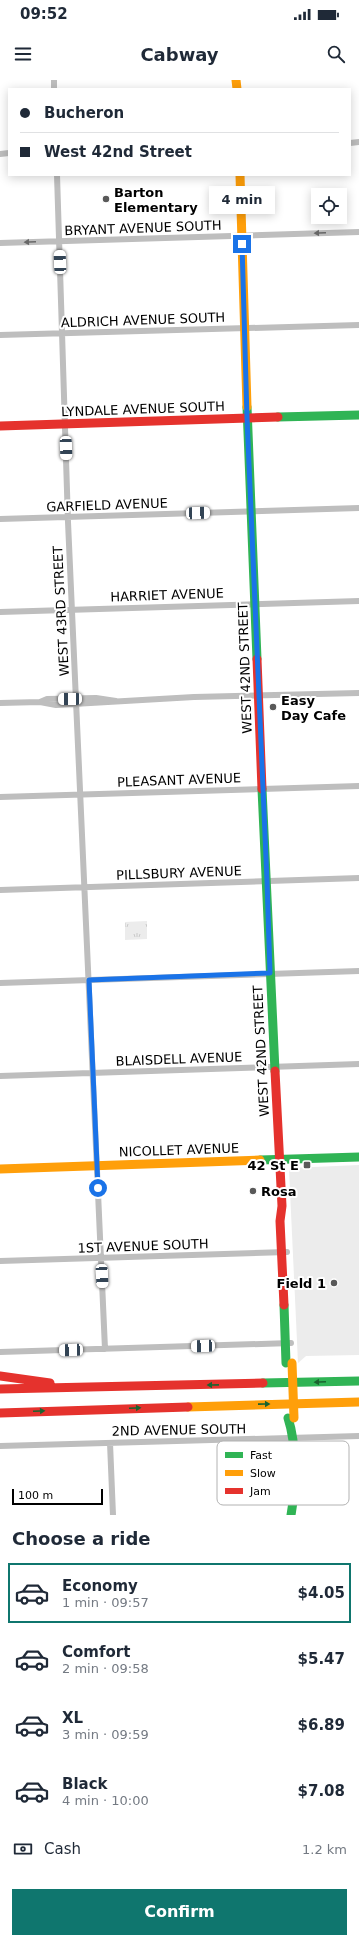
<!DOCTYPE html>
<meta charset="utf-8">
<style>
body{margin:0;font-family:"DejaVu Sans",sans-serif;background:#f2f2f3;color:#1f2937;height:100vh;display:flex;flex-direction:column;font-size:15px;white-space:nowrap}
*{box-sizing:border-box;margin:0}
p{font-size:13px;color:#747a83}
.icon{flex:none;width:22px;height:22px;fill:none;stroke:currentColor;stroke-width:2;stroke-linecap:round;stroke-linejoin:round}
.map{position:relative;height:1435px;overflow:hidden}
.panel{display:flex;flex-direction:column;background:#fff;flex:1}
.panel>*{flex:none}
.guide{position:absolute;left:8px;top:8px;width:343px;height:88px;border-radius:0px;box-shadow:0 2px 10px #0003;display:grid;align-content:center;height:88px;padding:0 12px;background:#fff}
.fabs{position:absolute;left:311px;top:108px;display:grid;gap:8px}
.fabs a{display:grid;place-items:center;width:36px;height:36px;border-radius:0px;background:#fff;box-shadow:0 2px 10px #0003;font-size:20px}
.scale{position:absolute;left:12px;bottom:10px;width:91px;box-sizing:border-box;padding-left:4px;border:2px solid #000;border-top:0;font-size:11px;line-height:14px;white-space:nowrap;color:#000;-webkit-text-stroke:3px #fff;paint-order:stroke}
.end{position:absolute;width:18px;height:18px;margin:-9px;border:5px solid #1a73e8;background:#fff;box-shadow:0 0 0 2px #fff}
.from{border-radius:50%}
.bubble{position:absolute;height:28px;border-radius:0px;background:#fff;box-shadow:0 2px 10px #0003;font-size:13px;font-weight:800;line-height:28px;text-align:center}
.car{position:absolute;width:12px;height:24px;margin:-12px -6px;border-radius:5px;box-shadow:0 0 3px 1px #0007;background:linear-gradient(#fff 24%,#345 0 40%,#fff 0 76%,#345 0 86%,#fff 0)}
.guide b{display:flex;align-items:center;gap:14px;height:38px;font-size:15px}
.guide b+b{border-top:1px solid #e0e1e3}
.guide i{width:10px;height:10px;background:#1f2937}
ul{padding:0;list-style:none}
li{display:flex;align-items:center;gap:12px;height:60px;margin:0 8px 6px;padding:0 4px;border:2px solid transparent;border-radius:0px}
li div{flex:1}
li b{display:block;font-size:15px}
li em{font-style:normal;font-weight:800}
li.active{border-color:#0f766e}
li>.icon{width:36px;height:36px;stroke-width:1.5}
h2{padding:0 12px;font-size:18px;line-height:48px}
.pay{display:flex;align-items:center;gap:10px;height:44px;padding:0 12px;font-size:15px}
.pay p{margin-inline-start:auto}
.button{display:flex;gap:8px;margin-top:auto;padding:8px 12px}
.button a{flex:1;height:46px;border-radius:0px;background:#0f766e;color:#fff;font-size:16px;font-weight:800;line-height:46px;text-align:center}
.status{display:flex;justify-content:space-between;align-items:center;height:28px;padding:0 20px;background:#fff;direction:ltr}
.status svg{height:11px;fill:currentColor}
header{display:flex;justify-content:space-between;align-items:center;height:52px;padding:0 12px;background:#fff;font-size:18px;font-weight:800}
.map>svg:first-child{display:block}
.grass{fill:url(#grass-tufts)}
.park{fill:#ececec}
.lines{fill:none;stroke-linecap:round;stroke-linejoin:round}
.street{stroke:#bebebe;stroke-width:6}
.fast{stroke:#30b455;stroke-width:9}
.slow{stroke:#ff9f0a;stroke-width:9}
.jam{stroke:#e5322d;stroke-width:9}
.slow-bridge{stroke:#ff9f0a;stroke-width:9}
.oneway{fill:#686868}
.oneway2{fill:#1a632f}
.route{stroke:#1a73e8;stroke-width:5}
.poi-dot{fill:#595959;stroke:#fff;stroke-width:1.5}
.labels{text-anchor:middle;dominant-baseline:central;stroke-width:4;stroke-linejoin:round;paint-order:stroke}
.poi-label{font-size:13px;font-weight:bold;fill:#000;stroke:#fff;text-anchor:start}
.street-label{font-size:13px;fill:#000;stroke:#fff}
.key{fill:#fff;stroke:#b2b2b2;stroke-width:1}
.key-label{font-size:11px;fill:#000}
</style>
<div class="status"><b>09:52</b><svg viewBox="0 0 49 12"><path d="M0 12V9h3v3zM5 12V6h3v6zM10 12V3h3v9zM15 12V0h3v12zM26 1h20v11H26zM47 4h2v5h-2z"/></svg></div>
<header><svg class="icon" aria-label="menu" viewBox="0 0 24 24"><path d="M4 6h16M4 12h16M4 18h16"/></svg>Cabway<svg class="icon" aria-label="search" viewBox="0 0 24 24"><circle cx="10" cy="10" r="6"/><path d="M15 15l6 6"/></svg></header>
<div class="map">
<svg width="359" height="1435" viewBox="0 0 359 1435">
<defs>
<pattern id="grass-tufts" width="24" height="20" patternUnits="userSpaceOnUse"><rect width="24" height="20" fill="#ececec"/><path d="M3 7l-1-3M5 7V3M7 7l1-3M15 17l-1-3M17 17v-4M19 17l1-3" fill="none" stroke="#c9c9c9"/></pattern>
</defs>
<rect width="100%" height="100%" fill="#fff"/>
<path class="grass" d="M147 841V859L125 860V842Z"/>
<path class="park" d="M359 1085V1275L306 1276 298 1283 289 1089 290 1088Z"/>
<g class="lines">
<path class="street" d="M54 0V9
M350 63 359 62
M0 74 9 73
M57 95 68 442 105 1269
M0 163 359 152
M0 255 359 245
M0 439 359 428
M0 532 359 521
M40 622 47 619 96 618 116 621
M0 623 40 622 56 625 194 617 359 613
M0 717 359 706
M0 810 359 798
M0 903 359 891
M0 996 359 984
M0 1181 287 1172
M0 1272 291 1263
M110 1363 113 1435
M0 1366 359 1356"/>
<path class="fast" d="M247 327 257 579
M278 337 359 335
M262 709 275 991
M260 1080 359 1077
M284 1225 286 1283
M263 1303 359 1301
M288 1338C297 1365 296 1407 291 1435"/>
<path class="slow" d="M236 0 237 9
M240 95 247 327
M0 1089 260 1080
M188 1327 359 1322"/>
<path class="jam" d="M0 346 278 337
M257 579 262 709
M275 991 282 1126 280 1141 284 1225
M0 1296 50 1303
M0 1309 263 1303
M0 1333 188 1327"/>
<path class="slow-bridge" d="M292 1283 294 1338"/>
</g>
<defs><path id="oneway-solid" d="M-6-.8H1V-3.2L6.5 0L1 3.2V.8H-6Z"/></defs>
<g class="oneway">
<use href="#oneway-solid" transform="translate(320 153) rotate(178)"/>
<use href="#oneway-solid" transform="translate(30 162) rotate(178)"/>
</g>
<g class="oneway2">
<use href="#oneway-solid" transform="translate(320 1302) rotate(178)"/>
<use href="#oneway-solid" transform="translate(213 1305) rotate(179)"/>
<use href="#oneway-solid" transform="translate(264 1324) rotate(-1)"/>
<use href="#oneway-solid" transform="translate(135 1328) rotate(-2)"/>
<use href="#oneway-solid" transform="translate(39 1331) rotate(-3)"/>
</g>
<g class="lines">
<path class="route" d="M98 1108 89 900 270 893 267 801 247 338 242 164"/>
</g>
<g class="poi-dot">
<circle cx="106" cy="119" r="4"/>
<circle cx="273" cy="627" r="4"/>
<rect x="303" y="1081" width="8" height="8" rx="2"/>
<circle cx="253" cy="1111" r="4"/>
<circle cx="334" cy="1203" r="4"/>
</g>
<g class="labels">
<g class="poi-label">
<text x="114" y="112">Barton<tspan x="114" dy="15">Elementary</tspan></text>
<text x="281" y="620">Easy<tspan x="281" dy="15">Day Cafe</tspan></text>
<text x="299" y="1085" text-anchor="end">42 St E</text>
<text x="261" y="1111">Rosa</text>
<text x="326" y="1203" text-anchor="end">Field 1</text>
</g>
<g class="street-label">
<text transform="translate(143 148) rotate(-2)">BRYANT AVENUE SOUTH</text>
<text transform="translate(143 240) rotate(-2)">ALDRICH AVENUE SOUTH</text>
<text transform="translate(143 329) rotate(-2)">LYNDALE AVENUE SOUTH</text>
<text transform="translate(107 425) rotate(-2)">GARFIELD AVENUE</text>
<text transform="translate(167 515) rotate(-2)">HARRIET AVENUE</text>
<text transform="translate(61 531) rotate(-93)">WEST 43RD STREET</text>
<text transform="translate(245 588) rotate(-92)">WEST 42ND STREET</text>
<text transform="translate(179 700) rotate(-2)">PLEASANT AVENUE</text>
<text transform="translate(179 793) rotate(-2)">PILLSBURY AVENUE</text>
<text transform="translate(261 971) rotate(-93)">WEST 42ND STREET</text>
<text transform="translate(179 979) rotate(-2)">BLAISDELL AVENUE</text>
<text transform="translate(179 1070) rotate(-2)">NICOLLET AVENUE</text>
<text transform="translate(143 1166) rotate(-2)">1ST AVENUE SOUTH</text>
<text transform="translate(179 1350) rotate(-1)">2ND AVENUE SOUTH</text>
</g>
</g>
<rect x="217" y="1361" width="132" height="64" rx="6" class="key"/>
<rect x="225" y="1372" width="18" height="6" fill="#30b455"/>
<rect x="225" y="1390" width="18" height="6" fill="#ff9f0a"/>
<rect x="225" y="1408" width="18" height="6" fill="#e5322d"/>
<g class="key-label">
<text x="250" y="1379">Fast</text>
<text x="250" y="1397">Slow</text>
<text x="250" y="1415">Jam</text>
</g>
</svg>
<div class="fabs">
<a><svg class="icon" aria-label="locate" viewBox="0 0 24 24"><circle cx="12" cy="12" r="6"/><path d="M12 2v4M12 18v4M2 12h4M18 12h4"/></svg></a>
</div>
<div class="scale">100 m</div>
<i class="end from" style="left:98px;top:1108px"></i>
<i class="end" style="left:242px;top:164px"></i>
<div class="bubble" style="left:209px;top:106px;width:66px">4 min</div>
<i class="car" style="left:60px;top:182px;rotate:358deg"></i>
<i class="car" style="left:66px;top:368px;rotate:178deg"></i>
<i class="car" style="left:198px;top:433px;rotate:88deg"></i>
<i class="car" style="left:70px;top:619px;rotate:269deg"></i>
<i class="car" style="left:102px;top:1196px;rotate:177deg"></i>
<i class="car" style="left:203px;top:1266px;rotate:268deg"></i>
<i class="car" style="left:71px;top:1270px;rotate:268deg"></i>
<div class="guide">
<b><i class="from"></i>Bucheron</b>
<b><i></i>West 42nd Street</b>
</div>
</div>
<section class="panel">
<h2>Choose a ride</h2>
<ul>
<li class="active"><svg class="icon" aria-label="car" viewBox="0 0 24 24"><path d="M5 17H2v-5l4-1 3-4h7l3 4 3 1v5h-3M9 17h6M6 11h13"/><circle cx="7" cy="17" r="2"/><circle cx="17" cy="17" r="2"/></svg><div><b>Economy</b><p>1 min · 09:57</p></div><em>$4.05</em></li>
<li><svg class="icon" aria-label="car" viewBox="0 0 24 24"><path d="M5 17H2v-5l4-1 3-4h7l3 4 3 1v5h-3M9 17h6M6 11h13"/><circle cx="7" cy="17" r="2"/><circle cx="17" cy="17" r="2"/></svg><div><b>Comfort</b><p>2 min · 09:58</p></div><em>$5.47</em></li>
<li><svg class="icon" aria-label="car" viewBox="0 0 24 24"><path d="M5 17H2v-5l4-1 3-4h7l3 4 3 1v5h-3M9 17h6M6 11h13"/><circle cx="7" cy="17" r="2"/><circle cx="17" cy="17" r="2"/></svg><div><b>XL</b><p>3 min · 09:59</p></div><em>$6.89</em></li>
<li><svg class="icon" aria-label="car" viewBox="0 0 24 24"><path d="M5 17H2v-5l4-1 3-4h7l3 4 3 1v5h-3M9 17h6M6 11h13"/><circle cx="7" cy="17" r="2"/><circle cx="17" cy="17" r="2"/></svg><div><b>Black</b><p>4 min · 10:00</p></div><em>$7.08</em></li>
</ul>
<div class="pay"><svg class="icon" aria-label="cash" viewBox="0 0 24 24"><path d="M3 7h18v10H3z"/><circle cx="12" cy="12" r="2"/></svg>Cash<p>1.2 km</p></div>
<div class="button"><a>Confirm</a></div>
</section>
